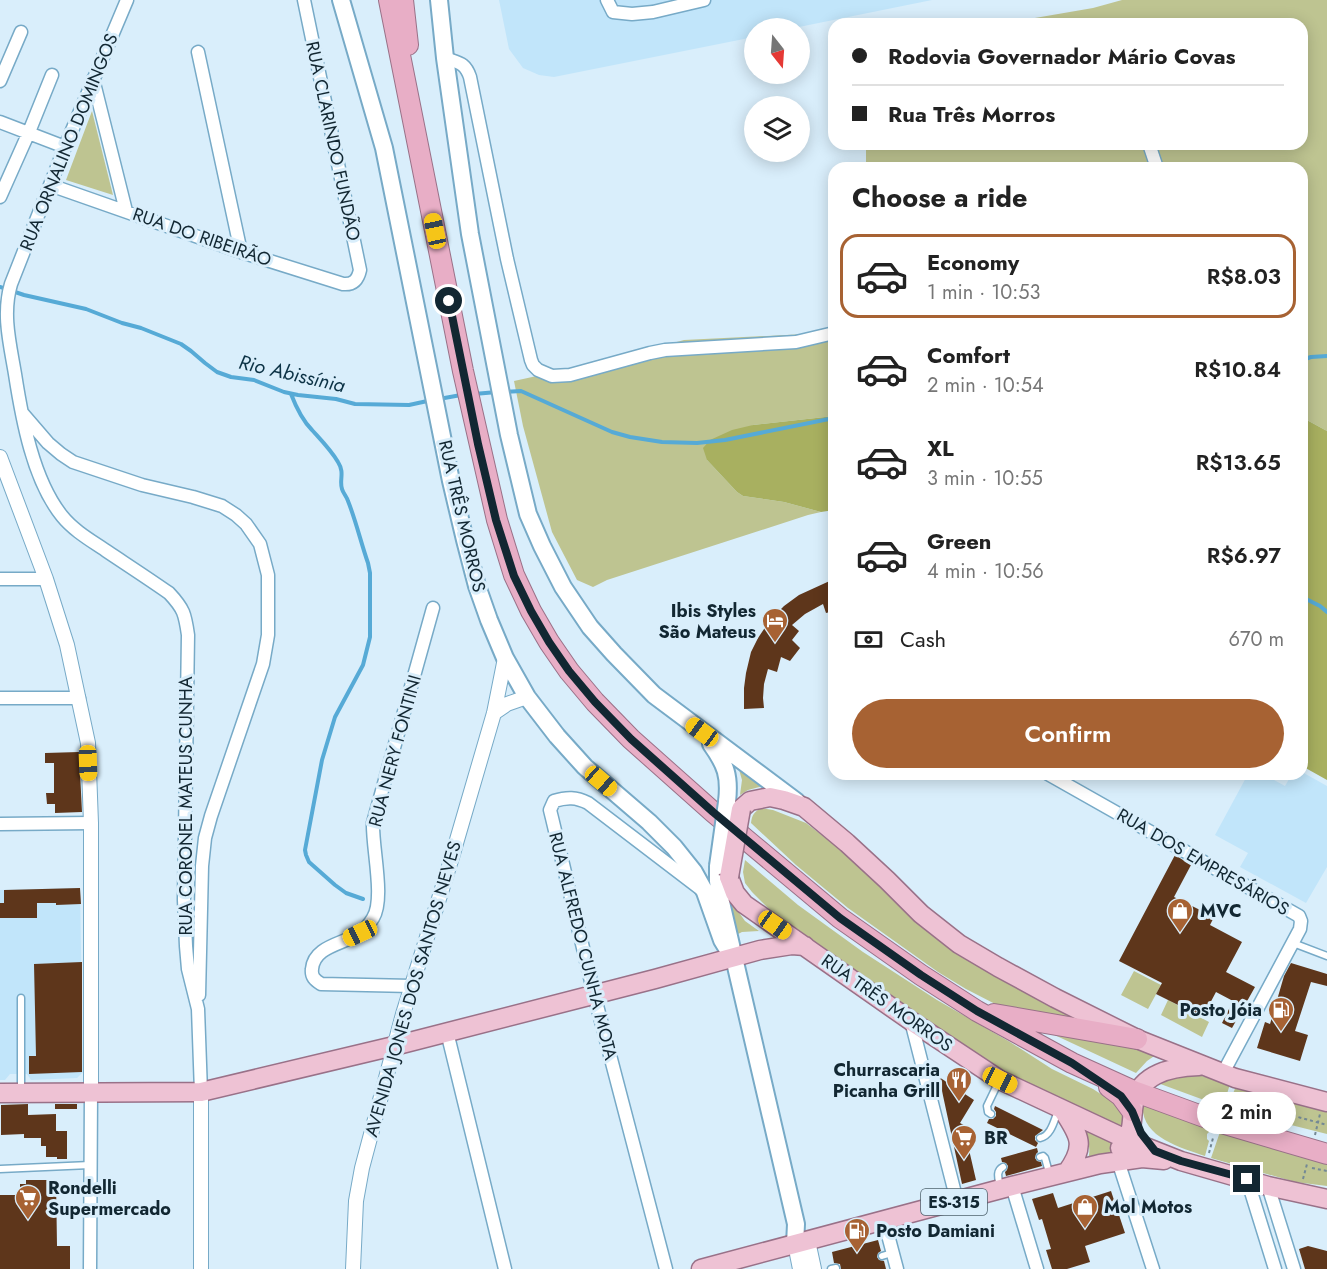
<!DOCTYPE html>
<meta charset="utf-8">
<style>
body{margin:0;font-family:Jost,sans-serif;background:#f2f2f2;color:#222;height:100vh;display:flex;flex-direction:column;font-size:22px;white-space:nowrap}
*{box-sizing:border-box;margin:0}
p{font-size:20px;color:#767676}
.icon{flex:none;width:33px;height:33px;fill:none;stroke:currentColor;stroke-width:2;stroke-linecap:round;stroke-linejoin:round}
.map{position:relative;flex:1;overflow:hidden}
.panel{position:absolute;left:828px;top:162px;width:480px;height:618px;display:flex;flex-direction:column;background:#fff;border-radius:18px;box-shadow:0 3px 15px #0003}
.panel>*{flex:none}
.top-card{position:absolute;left:828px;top:18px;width:480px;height:132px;border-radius:18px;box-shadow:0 3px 15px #0003;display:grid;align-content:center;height:132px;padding:0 24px;background:#fff}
.needle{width:39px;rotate:163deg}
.buttons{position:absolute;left:744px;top:18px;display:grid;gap:12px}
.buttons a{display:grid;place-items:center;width:66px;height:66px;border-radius:50%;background:#fff;box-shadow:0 3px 15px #0003;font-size:30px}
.end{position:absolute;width:27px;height:27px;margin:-14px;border:8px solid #122732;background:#fff;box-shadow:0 0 0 3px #fff}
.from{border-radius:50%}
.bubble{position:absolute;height:42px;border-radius:21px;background:#fff;box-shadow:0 3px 15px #0003;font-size:20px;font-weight:600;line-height:42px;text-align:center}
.car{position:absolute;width:18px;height:36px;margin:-18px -9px;border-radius:8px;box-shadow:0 0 4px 2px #0007;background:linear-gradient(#f5c518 24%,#345 0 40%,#f5c518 0 76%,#345 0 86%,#f5c518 0)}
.top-card b{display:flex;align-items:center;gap:21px;height:57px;font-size:22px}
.top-card b+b{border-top:2px solid #e0e0e0}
.top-card i{width:15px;height:15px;background:#222}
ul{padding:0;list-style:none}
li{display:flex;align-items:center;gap:18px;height:84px;margin:0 12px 9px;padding:0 12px;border:3px solid transparent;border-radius:18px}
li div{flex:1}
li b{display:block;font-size:22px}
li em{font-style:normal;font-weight:600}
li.on{border-color:#a76233}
li>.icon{width:54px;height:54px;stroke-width:1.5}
h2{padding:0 24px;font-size:27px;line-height:72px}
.pay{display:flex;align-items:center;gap:15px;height:66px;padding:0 24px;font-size:22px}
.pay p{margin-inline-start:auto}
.button{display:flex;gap:12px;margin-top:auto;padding:12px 24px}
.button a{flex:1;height:69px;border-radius:36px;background:#a76233;color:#fff;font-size:24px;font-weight:600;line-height:69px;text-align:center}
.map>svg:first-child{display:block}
.built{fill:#c1e5fa}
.green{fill:#bec491}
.forest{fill:#a8b060}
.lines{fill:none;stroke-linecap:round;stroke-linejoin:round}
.stream{stroke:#56aad6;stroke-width:4}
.building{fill:#5e361b}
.service-casing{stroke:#77aac7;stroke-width:9}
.minor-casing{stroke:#77aac7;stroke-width:15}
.tertiary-casing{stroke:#77aac7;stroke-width:16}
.secondary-casing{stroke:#77aac7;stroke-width:20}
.primary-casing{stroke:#997188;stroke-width:21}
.trunk-casing{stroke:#997188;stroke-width:22}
.path{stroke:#748995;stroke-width:2;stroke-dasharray:3 3;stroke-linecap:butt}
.service{stroke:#fff;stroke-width:6}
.minor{stroke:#fff;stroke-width:12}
.tertiary{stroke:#fff;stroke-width:14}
.secondary{stroke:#fff;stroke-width:16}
.primary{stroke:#eec2d4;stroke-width:18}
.trunk{stroke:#e8aec6;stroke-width:20}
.secondary-bridge-casing{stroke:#77aac7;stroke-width:20;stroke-linecap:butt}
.primary-bridge-casing{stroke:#997188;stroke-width:21;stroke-linecap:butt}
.secondary-bridge{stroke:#fff;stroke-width:16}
.primary-bridge{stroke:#eec2d4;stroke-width:18}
.route{stroke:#122732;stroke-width:8}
.labels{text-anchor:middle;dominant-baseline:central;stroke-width:6;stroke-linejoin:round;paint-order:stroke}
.shield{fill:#d9eefb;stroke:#4e636e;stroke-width:1.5}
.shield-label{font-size:16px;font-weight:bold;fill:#122732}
.street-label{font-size:18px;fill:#122732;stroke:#d9eefb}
.poi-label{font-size:18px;font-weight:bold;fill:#122732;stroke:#d9eefb;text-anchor:start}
.water-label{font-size:20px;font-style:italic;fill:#0c3245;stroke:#d9eefb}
</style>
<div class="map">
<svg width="1327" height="1269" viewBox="0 0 1327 1269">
<rect width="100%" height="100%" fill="#d9eefb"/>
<path class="built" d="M499 0H932L794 28H754V37L554 77 539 75 523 68 509 49Z
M1302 772 1327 786V867L1306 903 1240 867 1248 853 1215 835 1248 774H1263L1285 786 1292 774H1302Z
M80 888 83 1072 77 1078 31 1080 27 1074H10L5 1080H0V890Z"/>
<path class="green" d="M1122 0H1327V431L1305 419 1302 421V168H866V144H1302V24H1000L1093 8Z
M92 111 113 195 66 180Z
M834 327V416L753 425 707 460 737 492 743 496 784 502 821 512 808 515 607 580 593 587 577 580 552 532 523 426 514 381 614 359 684 340 805 334Z
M738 766 763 786 748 790 740 795 742 780Z
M761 808 773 810 806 823 836 846 888 891 1102 1029 1001 1007 966 989 938 972 848 908 796 865 751 823C752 815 754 812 761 808Z
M745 860 798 905 863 952 937 1000 1010 1042 1052 1069 1093 1089 1113 1102 1123 1113 1121 1130 1006 1076 864 981 813 941 770 910 752 892 745 883 743 872Z
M728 897 745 921 759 931 742 932 736 935Z
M1134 971 1161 985 1148 1009 1121 995Z
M1168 1000 1209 1022 1202 1037 1161 1015Z
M1016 1017 1160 1052 1147 1061 1136 1073Z
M1188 1072 1230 1084 1223 1107 1155 1082Z
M1236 1086 1327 1107V1134L1227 1109Z
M1143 1101 1215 1126 1213 1132H1209L1207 1134V1139L1209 1141 1205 1156C1180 1147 1138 1137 1143 1101Z
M1084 1127 1121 1141C1112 1156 1102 1157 1087 1162 1092 1150 1088 1139 1084 1127Z
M1221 1129 1302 1157 1327 1163V1186L1295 1182 1211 1158Z"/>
<path class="forest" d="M834 416V510L821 512 784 502 743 496 737 492 707 460 703 448 710 440 732 430 753 425Z
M1305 419 1327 431V780L1302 766V421Z"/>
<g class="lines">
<path class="stream" d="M0 287 24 295 86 309 122 323 141 328 181 344 191 351 205 363 217 372 231 377 254 380 284 392 298 395 336 399 355 404 409 405 432 400
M1302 360 1311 357 1327 356
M504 392 521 391 612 432 630 437 662 442 697 443 725 440 834 418
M291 394C296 407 302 420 312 430 321 440 331 450 338 462 345 473 339 480 342 489 343 493 347 497 348 501 356 521 361 543 368 563L370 573V637L363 665 335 717 322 760 305 850 306 855 309 862 335 885 346 893 363 899
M474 394 497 392
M439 399 461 395
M1302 597 1320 606 1327 612"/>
</g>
<path class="building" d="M834 579V611L826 613 823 604 805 614 792 625 799 631 792 640 800 648 790 661 781 657 777 672 768 669 764 684 763 698 764 708 744 709V688L746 673 751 652 758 638 770 620 784 606 799 595Z
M79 752 82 812 55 813V804H47L46 793H54V763H45V753Z
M1175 855 1191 865 1174 897 1214 917 1210 925 1242 942 1226 972 1255 987 1232 1028 1222 1023 1233 1001 1216 992 1208 1007 1204 1005 1198 1015 1156 994 1162 983 1119 961Z
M80 888 81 904 56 905V903H37V918H0V903H4V890Z
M82 962V1072L29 1074V1056H36L34 964Z
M1291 963 1327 974V986L1311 982 1295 1031 1308 1035 1300 1061 1257 1048 1265 1022 1270 1024 1284 976Z
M939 1077 974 1100 960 1123 971 1129 973 1139 967 1141 976 1180 962 1184Z
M28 1104V1115L56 1114V1131H67V1159H57V1157H46V1146H41V1138H24V1134L1 1135V1105Z
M55 1104H77V1109H55Z
M995 1106 1043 1130 1035 1136V1140L1038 1143 1036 1147 987 1123 989 1119H993L996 1116V1112L994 1109Z
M1037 1148 1038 1152 1036 1154 1035 1158 1037 1161 1041 1162 1042 1166 1006 1176 1005 1172 1007 1170 1008 1166 1006 1163 1002 1162 1001 1158Z
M26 1180H56L57 1246H70V1269H0V1195H20V1184H26Z
M1111 1191 1125 1233 1085 1246 1090 1262 1067 1269H1052L1046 1250 1051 1249 1042 1219 1039 1220 1032 1199 1053 1193 1058 1208Z
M878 1240 881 1251 878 1253 877 1257 879 1260 884 1261 886 1269H841L840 1264 834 1263 832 1252Z
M1308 1246 1327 1251V1269H1305L1299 1249Z"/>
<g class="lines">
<defs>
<path id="service" d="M1293 943 1327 956
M21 1092V998
M991 1114 988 1112 987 1106 999 1081
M1040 1138C1051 1136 1054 1121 1058 1111
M1040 1157 1043 1156 1045 1158 1050 1176
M0 1169 90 1165
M1000 1187C999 1180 995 1171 1003 1167
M882 1256 892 1253
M831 1269 836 1268"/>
<path id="minor" d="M127 0 65 147 11 284C2 314 10 344 15 374 22 419 33 480 62 516 74 531 92 541 108 552 129 566 149 579 169 593 184 609 185 614 188 635L184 900 186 946 188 969 198 1009 201 1092
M607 0 613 12 632 14 653 12 704 0
M198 52 241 252
M445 58C458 63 465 62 470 77L507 259 531 360 533 365 538 370 552 376 570 375 650 353 665 350 796 342 834 333
M93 79 126 211
M0 81 21 32
M0 122 65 147
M1149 144 1157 168
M50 185 241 252 343 284C354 285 358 279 360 270L304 0
M0 197 29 132 52 75
M23 414 48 443 61 454 73 462 142 485 193 497 222 506 236 515 246 524 260 544 268 575V635L263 664 211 816 205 838 202 866 199 995
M0 579H46
M0 698H79
M1048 774 1299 916 1301 921 1300 929 1223 1073
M0 824 91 823
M412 986 321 984C315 980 311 977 312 969 314 945 346 944 361 932 365 929 370 923 373 918 385 899 372 847 373 823L433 608
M911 1021 957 1201
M447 1032 505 1269
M1118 1161 1153 1269
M1247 1179 1275 1269
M1012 1186 1037 1269
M1268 1186 1294 1269
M884 1220 897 1269
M90 1269 91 1092
M666 1269 594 994 552 818 550 810 554 801C567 797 576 797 588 803L702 890"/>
<path id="tertiary" d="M0 457 46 579 67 645 88 743 91 823V1092
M494 713 507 704 527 697
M808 1241 814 1269
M795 1244 800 1269
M201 1269V1092
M353 1269 356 1201 362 1168 403 1014 452 857 494 713 505 658"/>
<path id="secondary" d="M341 0 384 148 451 481 465 540 477 586 489 620 505 658 527 697 557 736 585 767 649 822 674 847 694 872 705 892 722 940 733 958
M439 0 445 58 470 234 509 435 528 514 542 546 563 587 590 627 614 654 654 695 797 802
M711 744C726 765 730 776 727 802
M718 866V881L721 902 796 1224 795 1244"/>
<path id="primary" d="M741 809 750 801 770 797 784 800 804 807 847 843 887 880 921 914 959 944 998 967 1055 998 1137 1039 1235 1078 1327 1102
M729 877 735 893 744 904 911 1021 1000 1080 1128 1140 1181 1161 1268 1186 1327 1199
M0 1093 201 1092 394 1046 655 979 760 950 792 945 805 946
M1062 1109C1079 1135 1087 1145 1067 1172
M1120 1148C1133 1134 1131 1127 1133 1110 1136 1074 1169 1067 1199 1066
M701 1269 1012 1186 1100 1164 1142 1158 1164 1160"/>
<path id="trunk" d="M389 0 463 371 497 520 514 575 531 611 549 642 569 671 595 702 631 739 713 812 840 918 921 975 977 1011 1072 1063 1136 1092 1218 1122 1327 1154
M403 0 408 45
M994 1014 1137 1039
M1109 1087 1121 1096 1132 1111"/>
</defs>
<use href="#service" class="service-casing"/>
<use href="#minor" class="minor-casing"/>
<use href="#tertiary" class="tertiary-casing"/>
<use href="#secondary" class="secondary-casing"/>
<use href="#primary" class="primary-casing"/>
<use href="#trunk" class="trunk-casing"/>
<path class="path" d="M1229 1098 1327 1125
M1225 1107 1230 1093
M1315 1135 1320 1114
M1209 1153 1213 1138
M1312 1168 1327 1171
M1303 1179 1307 1164"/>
<use href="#service" class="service"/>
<use href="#minor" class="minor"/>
<use href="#tertiary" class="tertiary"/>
<use href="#secondary" class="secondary"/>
<use href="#primary" class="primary"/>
<use href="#trunk" class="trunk"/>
<defs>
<path id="secondary-bridge" d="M718 866 727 802"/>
<path id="primary-bridge" d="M729 877 741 809"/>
</defs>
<use href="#secondary-bridge" class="secondary-bridge-casing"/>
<use href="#primary-bridge" class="primary-bridge-casing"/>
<use href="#secondary-bridge" class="secondary-bridge"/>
<use href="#primary-bridge" class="primary-bridge"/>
</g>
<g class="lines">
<path class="route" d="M449 301 478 444 496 520 514 576 531 611 549 642 569 671 595 702 631 739 713 812 840 918 921 975 977 1011 1072 1063 1121 1096 1132 1111 1141 1133 1155 1151 1181 1161 1247 1179"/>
</g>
<defs>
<symbol id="hotel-pin" viewBox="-11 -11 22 30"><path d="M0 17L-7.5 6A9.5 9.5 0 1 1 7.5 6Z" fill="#a76233" stroke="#d9eefb"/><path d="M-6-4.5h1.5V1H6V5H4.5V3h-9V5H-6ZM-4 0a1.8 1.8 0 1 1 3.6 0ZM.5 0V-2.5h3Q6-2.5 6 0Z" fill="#fff"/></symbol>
<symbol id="shop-pin" viewBox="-11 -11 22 30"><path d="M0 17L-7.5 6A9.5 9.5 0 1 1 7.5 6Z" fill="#a76233" stroke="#d9eefb"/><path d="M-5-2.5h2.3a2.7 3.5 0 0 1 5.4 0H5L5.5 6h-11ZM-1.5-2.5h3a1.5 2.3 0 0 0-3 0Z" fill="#fff"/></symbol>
<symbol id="fuel-pin" viewBox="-11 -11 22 30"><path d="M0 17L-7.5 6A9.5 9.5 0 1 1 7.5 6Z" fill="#a76233" stroke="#d9eefb"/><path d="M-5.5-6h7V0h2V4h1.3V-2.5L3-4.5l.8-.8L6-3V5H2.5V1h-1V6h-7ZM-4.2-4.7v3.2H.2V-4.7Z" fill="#fff"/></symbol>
<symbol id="restaurant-pin" viewBox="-11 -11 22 30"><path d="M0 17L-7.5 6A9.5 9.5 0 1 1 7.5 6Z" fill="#a76233" stroke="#d9eefb"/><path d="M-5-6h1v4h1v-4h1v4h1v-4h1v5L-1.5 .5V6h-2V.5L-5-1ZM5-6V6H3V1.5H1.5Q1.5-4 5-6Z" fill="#fff"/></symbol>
<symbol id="supermarket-pin" viewBox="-11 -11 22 30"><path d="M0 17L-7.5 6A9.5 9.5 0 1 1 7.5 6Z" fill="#a76233" stroke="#d9eefb"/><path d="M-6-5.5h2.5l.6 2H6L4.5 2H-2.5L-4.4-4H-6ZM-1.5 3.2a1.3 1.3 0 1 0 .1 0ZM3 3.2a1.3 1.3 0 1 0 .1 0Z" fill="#fff"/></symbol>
</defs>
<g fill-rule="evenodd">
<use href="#hotel-pin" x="760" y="606" width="30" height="40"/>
<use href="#shop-pin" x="1165" y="896" width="30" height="40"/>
<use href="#fuel-pin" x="1266" y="995" width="30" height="40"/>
<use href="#restaurant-pin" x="944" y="1065" width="30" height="40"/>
<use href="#supermarket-pin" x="949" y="1123" width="30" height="40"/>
<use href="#supermarket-pin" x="13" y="1183" width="30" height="40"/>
<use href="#shop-pin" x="1070" y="1192" width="30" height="40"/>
<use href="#fuel-pin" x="842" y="1216" width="30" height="40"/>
</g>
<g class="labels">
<rect class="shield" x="921" y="1189" width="66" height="26" rx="4.5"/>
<g class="shield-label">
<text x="954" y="1202">ES-315</text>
</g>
<g class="street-label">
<text transform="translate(333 141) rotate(78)">RUA CLARINDO FUNDÃO</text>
<text transform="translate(69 142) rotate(-68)">RUA ORNALINO DOMINGOS</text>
<text transform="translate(202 237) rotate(19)">RUA DO RIBEIRÃO</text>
<text transform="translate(462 516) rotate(77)">RUA TRÊS MORROS</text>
<text transform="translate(395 751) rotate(-75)">RUA NERY FONTINI</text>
<text transform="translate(186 806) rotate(-90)">RUA CORONEL MATEUS CUNHA</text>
<text transform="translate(1203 862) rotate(30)">RUA DOS EMPRESÁRIOS</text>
<text transform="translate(583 946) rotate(76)">RUA ALFREDO CUNHA MOTA</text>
<text transform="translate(413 989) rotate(-74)">AVENIDA JONES DOS SANTOS NEVES</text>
<text transform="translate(887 1003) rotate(35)">RUA TRÊS MORROS</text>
</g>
<g class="poi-label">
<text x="756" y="611" text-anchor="end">Ibis Styles<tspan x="756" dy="21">São Mateus</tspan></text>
<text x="1200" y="911">MVC</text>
<text x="1262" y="1010" text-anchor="end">Posto Jóia</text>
<text x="940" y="1070" text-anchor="end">Churrascaria<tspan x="940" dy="21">Picanha Grill</tspan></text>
<text x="984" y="1138">BR</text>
<text x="48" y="1188">Rondelli<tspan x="48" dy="21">Supermercado</tspan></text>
<text x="1104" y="1207">Mol Motos</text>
<text x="876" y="1231">Posto Damiani</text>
</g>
<g class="water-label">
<text transform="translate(292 374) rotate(13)">Rio Abissínia</text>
</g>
</g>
</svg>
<div class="buttons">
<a><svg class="needle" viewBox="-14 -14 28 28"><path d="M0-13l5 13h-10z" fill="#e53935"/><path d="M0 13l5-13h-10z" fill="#767676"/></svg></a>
<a><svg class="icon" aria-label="layers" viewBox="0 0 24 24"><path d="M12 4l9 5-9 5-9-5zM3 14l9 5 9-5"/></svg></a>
</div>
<i class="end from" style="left:449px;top:301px"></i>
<i class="end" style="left:1247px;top:1179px"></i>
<div class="bubble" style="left:1197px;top:1092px;width:99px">2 min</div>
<i class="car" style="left:435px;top:231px;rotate:348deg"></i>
<i class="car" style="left:702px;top:732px;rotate:306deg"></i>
<i class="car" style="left:88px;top:763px;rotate:178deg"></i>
<i class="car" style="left:601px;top:781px;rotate:131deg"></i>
<i class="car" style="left:775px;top:925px;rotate:125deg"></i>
<i class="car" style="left:360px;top:933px;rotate:245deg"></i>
<i class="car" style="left:1000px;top:1080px;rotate:115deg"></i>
<div class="top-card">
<b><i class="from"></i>Rodovia Governador Mário Covas</b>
<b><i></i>Rua Três Morros</b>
</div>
<section class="panel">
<h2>Choose a ride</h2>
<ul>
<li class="on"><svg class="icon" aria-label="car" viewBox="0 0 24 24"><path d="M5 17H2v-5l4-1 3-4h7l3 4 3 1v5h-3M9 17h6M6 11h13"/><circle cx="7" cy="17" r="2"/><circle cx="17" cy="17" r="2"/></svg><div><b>Economy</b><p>1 min · 10:53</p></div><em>R$8.03</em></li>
<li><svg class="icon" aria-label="car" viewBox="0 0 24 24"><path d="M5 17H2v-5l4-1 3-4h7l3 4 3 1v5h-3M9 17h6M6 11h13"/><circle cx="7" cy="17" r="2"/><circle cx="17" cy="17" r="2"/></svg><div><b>Comfort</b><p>2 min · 10:54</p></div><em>R$10.84</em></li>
<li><svg class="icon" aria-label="car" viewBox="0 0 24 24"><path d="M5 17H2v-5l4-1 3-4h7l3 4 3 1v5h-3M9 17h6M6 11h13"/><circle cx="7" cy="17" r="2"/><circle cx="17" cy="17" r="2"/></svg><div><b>XL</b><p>3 min · 10:55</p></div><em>R$13.65</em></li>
<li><svg class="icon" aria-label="car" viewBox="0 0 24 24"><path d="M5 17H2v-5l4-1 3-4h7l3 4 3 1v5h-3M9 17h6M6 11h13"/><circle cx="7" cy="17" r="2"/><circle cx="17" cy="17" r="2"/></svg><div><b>Green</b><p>4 min · 10:56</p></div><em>R$6.97</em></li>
</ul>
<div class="pay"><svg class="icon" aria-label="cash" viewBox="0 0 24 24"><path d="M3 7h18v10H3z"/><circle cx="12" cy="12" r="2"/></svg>Cash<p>670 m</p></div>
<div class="button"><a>Confirm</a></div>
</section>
</div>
